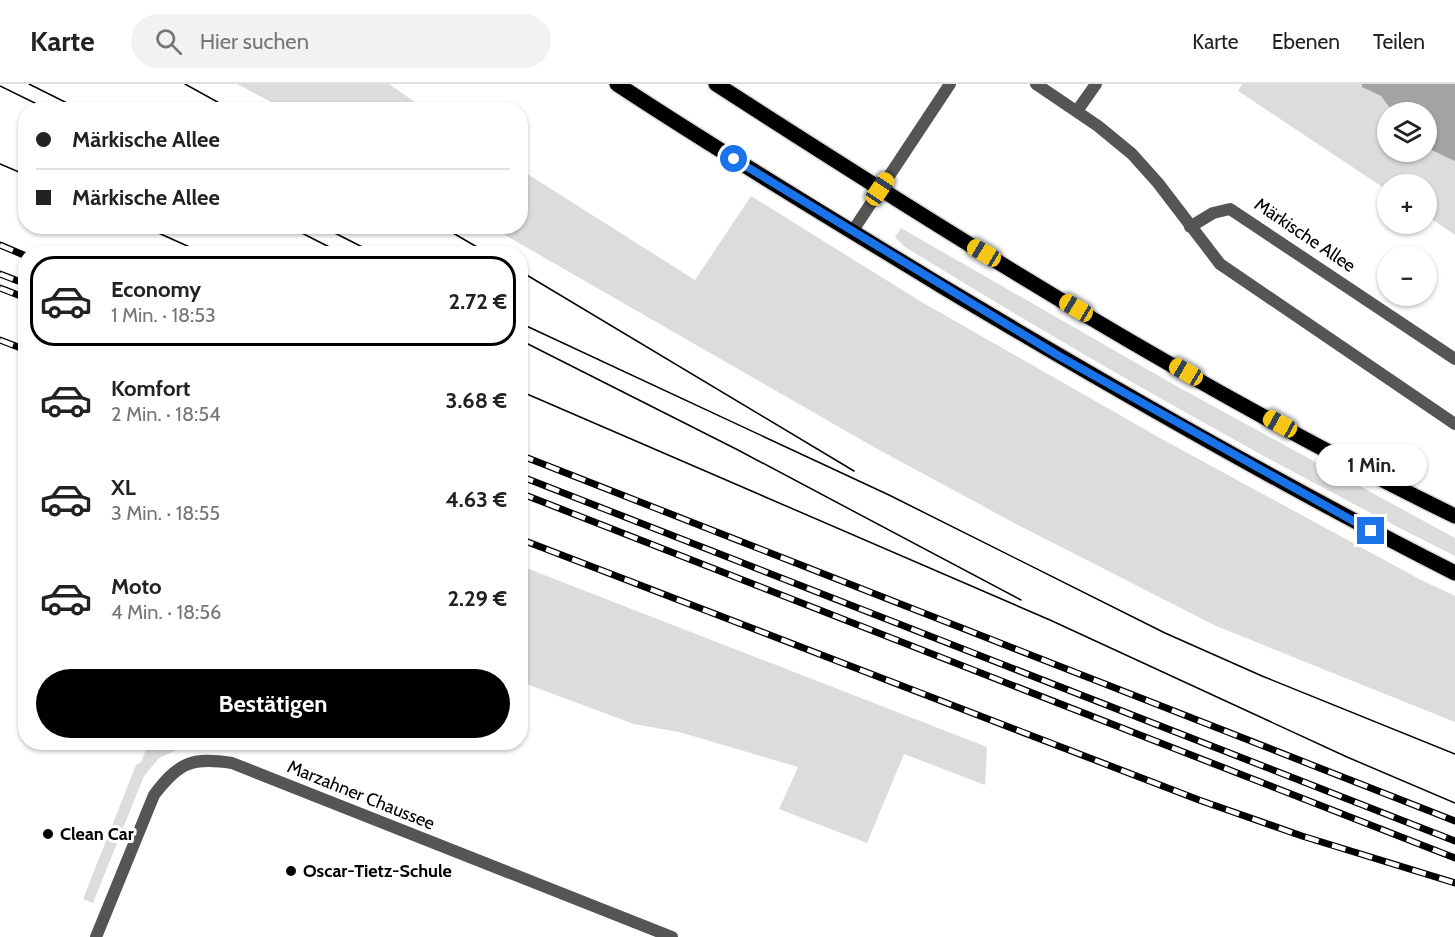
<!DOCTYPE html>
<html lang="de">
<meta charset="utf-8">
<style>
body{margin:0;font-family:Cabin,sans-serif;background:#f2f2f2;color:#222;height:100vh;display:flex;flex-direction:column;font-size:22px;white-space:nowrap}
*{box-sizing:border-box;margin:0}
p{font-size:20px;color:#767676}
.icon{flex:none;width:33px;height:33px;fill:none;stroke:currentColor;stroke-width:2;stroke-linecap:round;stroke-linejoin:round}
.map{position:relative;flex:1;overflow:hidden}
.side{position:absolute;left:18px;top:162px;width:510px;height:504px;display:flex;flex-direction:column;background:#fff;border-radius:24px;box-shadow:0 2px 4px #0004}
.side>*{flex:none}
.guide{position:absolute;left:18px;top:18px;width:510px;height:132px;border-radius:24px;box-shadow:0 2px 4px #0004;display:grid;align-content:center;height:132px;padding:0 18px;background:#fff}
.tools{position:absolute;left:1377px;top:18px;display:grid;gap:12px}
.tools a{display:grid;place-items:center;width:60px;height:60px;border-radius:50%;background:#fff;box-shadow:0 2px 4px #0004;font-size:30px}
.end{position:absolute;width:27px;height:27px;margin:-14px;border:8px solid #1a73e8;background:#fff;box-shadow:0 0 0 3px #fff}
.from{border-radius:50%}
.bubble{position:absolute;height:42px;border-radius:21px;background:#fff;box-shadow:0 2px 4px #0004;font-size:20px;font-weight:700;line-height:42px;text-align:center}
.car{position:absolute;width:18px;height:36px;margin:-18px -9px;border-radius:8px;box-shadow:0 0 4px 2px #0007;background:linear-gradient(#f5c518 24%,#345 0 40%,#f5c518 0 76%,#345 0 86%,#f5c518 0)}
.guide b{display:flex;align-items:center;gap:21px;height:57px;font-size:22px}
.guide b+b{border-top:2px solid #e0e0e0}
.guide i{width:15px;height:15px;background:#222}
ul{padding:10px 0 0;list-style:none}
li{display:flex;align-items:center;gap:18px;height:90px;margin:0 12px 9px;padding:0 6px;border:3px solid transparent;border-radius:24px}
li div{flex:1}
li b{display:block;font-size:22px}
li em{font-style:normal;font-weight:700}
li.current{border-color:#000}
li>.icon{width:54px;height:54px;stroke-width:1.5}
.action{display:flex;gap:12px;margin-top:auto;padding:12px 18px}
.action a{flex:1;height:69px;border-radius:36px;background:#000;color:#fff;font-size:24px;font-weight:700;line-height:69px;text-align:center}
header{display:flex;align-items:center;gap:36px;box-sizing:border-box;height:84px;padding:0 30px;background:#fff;border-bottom:2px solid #e0e0e0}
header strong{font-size:28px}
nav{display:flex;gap:33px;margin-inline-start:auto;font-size:21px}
.search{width:420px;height:54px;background:#f2f2f2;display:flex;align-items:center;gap:15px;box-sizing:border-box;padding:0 21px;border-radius:33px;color:#767676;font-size:22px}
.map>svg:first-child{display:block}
.green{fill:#dcdcdc;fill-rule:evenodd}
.water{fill:#a3a3a3}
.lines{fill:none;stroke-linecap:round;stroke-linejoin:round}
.primary-casing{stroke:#dbdbdb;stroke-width:18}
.street{stroke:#555;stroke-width:12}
.primary{stroke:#000;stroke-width:15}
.tram{stroke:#000;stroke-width:1.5}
.rail-casing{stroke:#000;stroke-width:7}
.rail{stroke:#fff;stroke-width:4.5;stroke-dasharray:14;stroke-linecap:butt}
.route{stroke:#1a73e8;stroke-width:8}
.poi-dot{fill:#000;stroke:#fff;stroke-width:2}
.labels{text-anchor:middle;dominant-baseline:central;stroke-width:6;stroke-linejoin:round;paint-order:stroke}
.street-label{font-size:18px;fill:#000;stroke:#fff}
.poi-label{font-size:18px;font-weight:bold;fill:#000;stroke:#fff;text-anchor:start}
</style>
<header>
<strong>Karte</strong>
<div class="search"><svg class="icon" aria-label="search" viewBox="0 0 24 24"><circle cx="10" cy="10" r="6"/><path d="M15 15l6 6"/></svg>Hier suchen</div>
<nav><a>Karte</a><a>Ebenen</a><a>Teilen</a></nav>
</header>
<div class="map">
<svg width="1455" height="853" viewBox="0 0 1455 853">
<rect width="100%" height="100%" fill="#fff"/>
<path class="green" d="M237 0H389L425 25H284Z
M1242 0H1455V151L1427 132 1426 100H1388L1387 106 1238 7ZM1388 28H1426V68H1388Z
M521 86 695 196 751 112 920 217 1160 354 1421 496 1455 512V638L1216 542 1016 440 872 362 491 143 520 142Z
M901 144 1178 303 1455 454V472C1267 378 1084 273 905 163L895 153Z
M521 482 987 663 985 701 904 670 867 759 779 725 798 683 679 648 634 640 521 598Z
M149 658 186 659 185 662 159 674 144 692 93 819 83 815 136 681 141 678Z"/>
<path class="water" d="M1362 0H1455V77L1427 64 1426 28H1393L1381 12 1362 3Z"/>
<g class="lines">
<defs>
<path id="primary" d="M617 0C723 70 832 135 940 201 1109 302 1279 400 1455 489
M716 0C955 154 1198 307 1455 432"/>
</defs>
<use href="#primary" class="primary-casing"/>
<path class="street" d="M1036 0 1098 42 1132 70 1158 99 1220 180 1455 340
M1077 27 1096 0
M1190 143 1213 129 1230 125 1455 275
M852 148 950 0
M96 853 154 711C179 678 192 673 232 679L672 853"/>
<use href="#primary" class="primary"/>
<path class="tram" d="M29 0 81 26
M185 0 232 26
M0 2 49 26
M0 80 26 91
M143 142 205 170
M288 142 343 170
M321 142 376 170
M441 142 489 170
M520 187 854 387
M520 239 889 411 1165 549 1262 592 1455 670
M520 256 738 366 1021 516
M520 307 1050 536 1347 673 1455 719"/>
<defs>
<path id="rail" d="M0 161 26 172
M0 190 26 200
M0 204 26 214
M0 256 26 266
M520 371 1455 737
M520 392 1455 757
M520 409 1455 774
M520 455 1199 716 1302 752 1455 799"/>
</defs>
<use href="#rail" class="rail-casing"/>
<use href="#rail" class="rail"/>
</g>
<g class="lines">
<path class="route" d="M734 75 1059 272 1371 447"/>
</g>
<g class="poi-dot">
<circle cx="48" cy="750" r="6"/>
<circle cx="291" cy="787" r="6"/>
</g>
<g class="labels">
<g class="street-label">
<text transform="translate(1305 151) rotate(34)">Märkische Allee</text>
<text transform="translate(361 711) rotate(22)">Marzahner Chaussee</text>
</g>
<g class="poi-label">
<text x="60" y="750">Clean Car</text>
<text x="303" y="787">Oscar-Tietz-Schule</text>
</g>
</g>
</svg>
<div class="tools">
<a><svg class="icon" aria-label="layers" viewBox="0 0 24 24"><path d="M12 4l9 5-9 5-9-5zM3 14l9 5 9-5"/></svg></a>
<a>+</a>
<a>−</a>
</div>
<i class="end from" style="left:734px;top:75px"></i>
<i class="end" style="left:1371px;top:447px"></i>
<div class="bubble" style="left:1316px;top:360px;width:111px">1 Min.</div>
<i class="car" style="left:880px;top:105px;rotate:34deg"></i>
<i class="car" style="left:984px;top:169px;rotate:301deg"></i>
<i class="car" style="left:1076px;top:224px;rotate:301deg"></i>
<i class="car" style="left:1186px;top:288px;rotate:300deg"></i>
<i class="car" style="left:1280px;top:340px;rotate:299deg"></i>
<div class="guide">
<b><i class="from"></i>Märkische Allee</b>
<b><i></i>Märkische Allee</b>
</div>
<section class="side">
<ul>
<li class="current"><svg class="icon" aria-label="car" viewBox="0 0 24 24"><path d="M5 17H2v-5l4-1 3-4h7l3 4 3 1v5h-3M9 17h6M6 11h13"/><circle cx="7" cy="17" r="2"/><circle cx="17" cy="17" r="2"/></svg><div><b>Economy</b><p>1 Min. · 18:53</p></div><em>2.72 €</em></li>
<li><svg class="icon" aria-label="car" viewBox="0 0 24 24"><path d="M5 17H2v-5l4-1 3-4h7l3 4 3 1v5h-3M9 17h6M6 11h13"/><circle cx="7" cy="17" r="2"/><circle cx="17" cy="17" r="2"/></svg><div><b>Komfort</b><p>2 Min. · 18:54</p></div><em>3.68 €</em></li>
<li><svg class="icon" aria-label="car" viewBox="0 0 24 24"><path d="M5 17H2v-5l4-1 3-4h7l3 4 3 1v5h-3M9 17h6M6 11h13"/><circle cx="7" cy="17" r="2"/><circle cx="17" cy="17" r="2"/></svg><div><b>XL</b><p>3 Min. · 18:55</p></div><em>4.63 €</em></li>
<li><svg class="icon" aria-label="car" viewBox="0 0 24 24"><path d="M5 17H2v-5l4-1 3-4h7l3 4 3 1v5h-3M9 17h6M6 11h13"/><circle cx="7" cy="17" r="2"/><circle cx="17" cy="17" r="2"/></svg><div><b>Moto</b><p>4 Min. · 18:56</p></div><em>2.29 €</em></li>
</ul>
<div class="action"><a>Bestätigen</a></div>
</section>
</div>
